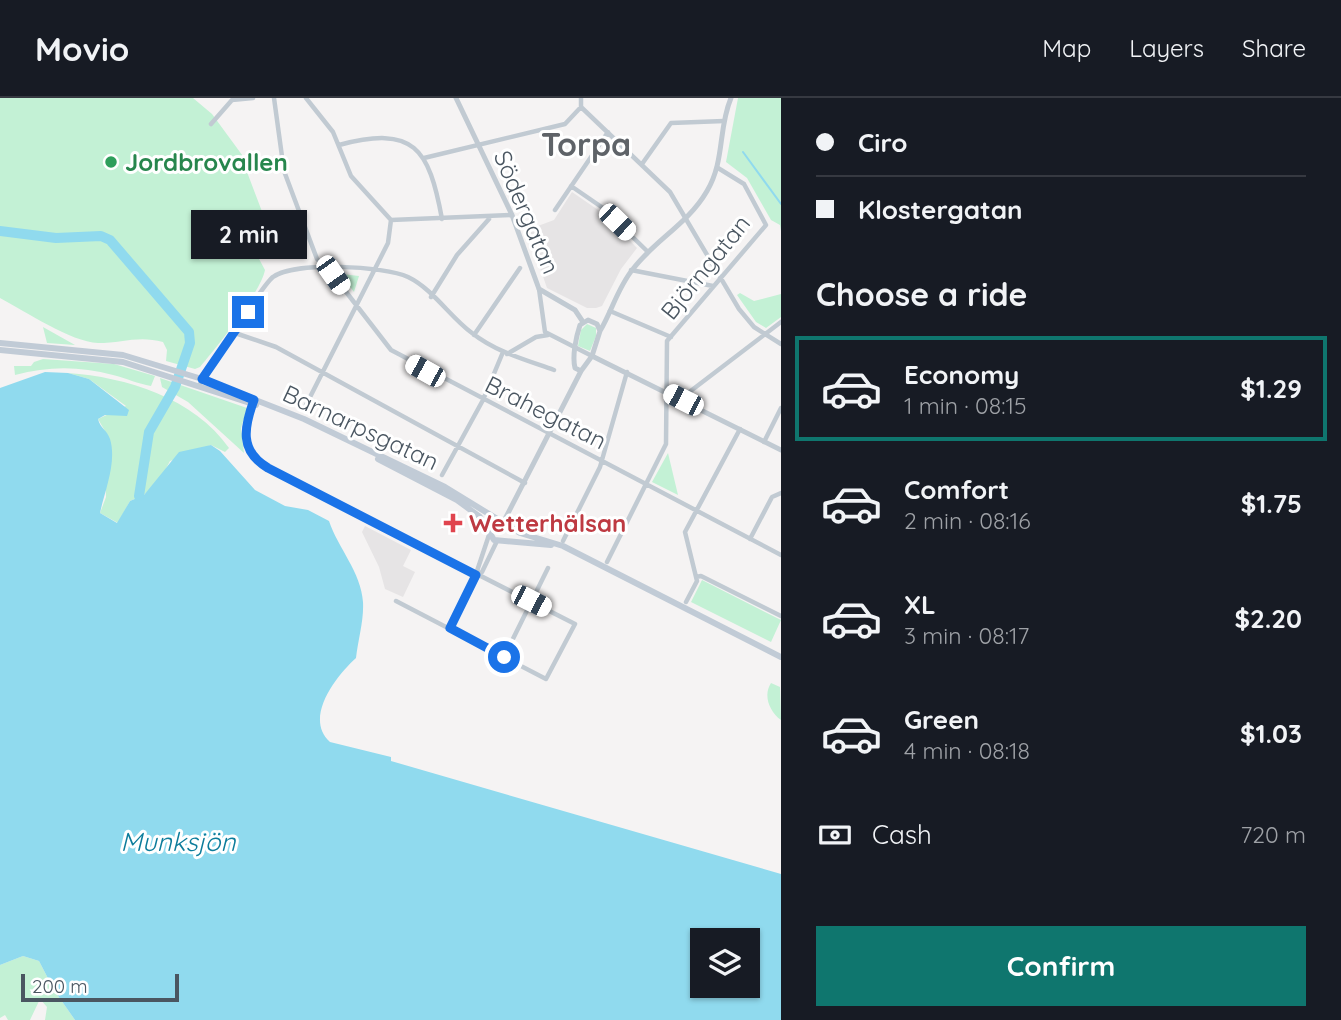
<!DOCTYPE html>
<meta charset="utf-8">
<style>
body{margin:0;font-family:Quicksand,sans-serif;background:#20242c;color:#f1f3f6;height:100vh;display:flex;flex-direction:column;font-size:26px;white-space:nowrap}
*{box-sizing:border-box;margin:0}
p{font-size:23px;color:#9ea1a6}
.icon{flex:none;width:38px;height:38px;fill:none;stroke:currentColor;stroke-width:2;stroke-linecap:round;stroke-linejoin:round}
.map{position:relative;flex:1;overflow:hidden}
.sheet{display:flex;flex-direction:column;background:#171b24;width:560px}
.sheet>*{flex:none}
.hud{display:grid;align-content:center;height:154px;padding:0 35px;background:#171b24}
.controls{position:absolute;left:690px;top:830px;display:grid;gap:14px}
.controls a{display:grid;place-items:center;width:70px;height:70px;border-radius:0px;background:#171b24;box-shadow:0 2px 5px #0004;font-size:35px}
.scale{position:absolute;left:21px;bottom:18px;width:158px;box-sizing:border-box;padding-left:7px;border:4px solid #4a5661;border-top:0;font-size:19px;line-height:24px;white-space:nowrap;color:#4a5661;-webkit-text-stroke:5px #fff;paint-order:stroke}
.end{position:absolute;width:32px;height:32px;margin:-16px;border:9px solid #1a73e8;background:#fff;box-shadow:0 0 0 4px #fff}
.from{border-radius:50%}
.bubble{position:absolute;height:49px;border-radius:0px;background:#171b24;box-shadow:0 2px 5px #0004;font-size:23px;font-weight:800;line-height:49px;text-align:center}
.car{position:absolute;width:21px;height:42px;margin:-21px -10px;border-radius:9px;box-shadow:0 0 5px 2px #0007;background:linear-gradient(#fff 24%,#345 0 40%,#fff 0 76%,#345 0 86%,#fff 0)}
.hud b{display:flex;align-items:center;gap:24px;height:66px;font-size:26px}
.hud b+b{border-top:2px solid #363941}
.hud i{width:18px;height:18px;background:#f1f3f6}
ul{padding:0;list-style:none}
li{display:flex;align-items:center;gap:21px;height:105px;margin:0 14px 10px;padding:0 21px;border:4px solid transparent;border-radius:0px}
li div{flex:1}
li b{display:block;font-size:26px}
li em{font-style:normal;font-weight:800}
li.current{border-color:#0f766e}
li>.icon{width:63px;height:63px;stroke-width:1.5}
h2{padding:0 35px;font-size:32px;line-height:84px}
.pay{display:flex;align-items:center;gap:18px;height:77px;padding:0 35px;font-size:26px}
.pay p{margin-inline-start:auto}
.cta{display:flex;gap:14px;margin-top:auto;padding:14px 35px}
.cta a{flex:1;height:80px;border-radius:0px;background:#0f766e;color:#fff;font-size:28px;font-weight:800;line-height:80px;text-align:center}
header{display:flex;align-items:center;gap:42px;box-sizing:border-box;height:98px;padding:0 35px;background:#171b24;border-bottom:2px solid #363941}
header strong{font-size:33px}
nav{display:flex;gap:38px;margin-inline-start:auto;font-size:24px}
main{display:flex;flex:1;min-height:0}
.map>svg:first-child{display:block}
.education{fill:#e6e4e5}
.green{fill:#c3f1d5}
.water{fill:#90daee;fill-rule:evenodd}
.lines{fill:none;stroke-linecap:round;stroke-linejoin:round}
.stream{stroke:#90daee;stroke-width:2}
.river{stroke:#90daee;stroke-width:10}
.minor{stroke:#c1cad2;stroke-width:4.5}
.tertiary{stroke:#c1cad2;stroke-width:5}
.secondary{stroke:#c1cbd6;stroke-width:6}
.route{stroke:#1a73e8;stroke-width:9}
.leisure-dot{fill:#2e9e5b;stroke:#fff;stroke-width:2.5}
.health-dot{fill:#e0444e;stroke:#fff;stroke-width:2.5}
.labels{text-anchor:middle;dominant-baseline:central;stroke-width:6;stroke-linejoin:round;paint-order:stroke}
.leisure-label{font-size:24px;font-weight:bold;fill:#27864d;stroke:#fff;text-anchor:start}
.street-label{font-size:24px;fill:#4a5661;stroke:#fff}
.health-label{font-size:24px;font-weight:bold;fill:#be3a42;stroke:#fff;text-anchor:start}
.water-label{font-size:26px;font-style:italic;fill:#0c7c9b;stroke:#fff}
.district-label{font-size:32px;font-weight:bold;fill:#5f6368;stroke:#fff}
</style>
<header>
<strong>Movio</strong>
<nav><a>Map</a><a>Layers</a><a>Share</a></nav>
</header>
<main>
<div class="map">
<svg width="781" height="922" viewBox="0 0 781 922">
<rect width="100%" height="100%" fill="#f5f3f3"/>
<path class="education" d="M572 94 604 116 637 150 621 171 602 208 596 210H587L547 190 527 132 554 122Z
M365 428 411 452 403 468 415 474 403 499 385 491 379 469 362 434Z"/>
<path class="green" d="M0 0H193L212 16 248 65 247 74 266 124 258 159 265 172C261 194 216 250 200 269L195 271 166 263 167 252 163 244C139 237 122 245 98 245 71 244 25 213 0 200Z
M738 0H781V133L780 127 771 122 747 80 726 64Z
M342 176 359 178 354 194 342 178Z
M740 195 754 203 781 196V219L766 230 756 224 737 197Z
M587 226 596 230V238L590 253 578 248 581 232Z
M43 229 75 247 47 245Z
M43 261 114 266 155 278 151 288C138 286 126 280 113 277 79 268 49 268 15 277L14 268H31L34 264Z
M68 275C126 279 194 300 229 350L225 354 211 347 170 363 162 378 144 397 130 403 118 425 100 415 106 399 105 333 98 321 126 308 89 281Z
M160 280 247 310 241 330 244 355 188 304 162 289Z
M668 355 678 397 652 384Z
M702 482 781 522 771 544 691 504Z
M771 585 780 589 781 622C769 613 763 597 771 585Z
M23 858 39 863 54 892 75 922H45L47 909 40 901 30 922H8L5 917 0 920V867Z"/>
<path class="water" d="M45 274 68 275 89 281 129 312 127 318 105 317 98 321C100 330 107 332 110 341 117 364 105 392 100 415L117 425 130 403 144 397 179 354 211 347 220 353 255 392 285 408 308 412 329 423C338 450 361 474 363 504 364 522 358 542 356 560 337 577 303 620 330 644L391 659V663L781 776V922H75L54 892 39 863 23 858 0 867V290ZM702 842H747V887H702Z"/>
<g class="lines">
<path class="stream" d="M743 54 781 106"/>
<path class="river" d="M0 133 56 140 101 138 110 142 189 234 190 245 175 289 149 334 139 398"/>
<path class="minor" d="M274 0 284 73 317 161 333 177 391 252 781 457
M306 0 333 34 351 78 391 122 512 117
M581 0V9L670 94 739 211 754 229 781 246
M211 26 232 2 253 0
M339 47C414 27 429 50 442 121
M424 60 565 26 581 9
M642 66 671 25 724 23
M571 88 603 110 648 154
M555 112 608 34
M631 172 713 188
M539 191 545 234 592 258
M431 199 457 157 489 121
M610 213 671 239
M235 235 276 249 525 385
M474 237 520 170
M507 256 536 239 548 237
M199 288C204 277 265 184 273 179 294 163 385 168 408 179 433 191 450 219 472 235 496 254 526 262 554 272
M683 302 688 295 781 224
M253 306C245 329 241 346 259 365L575 526 546 581 396 503
M305 309 388 145 391 122
M764 344 781 310
M442 377 483 302 503 254
M750 441 772 399 781 395
M563 443 600 369 627 274
M607 464 666 346 667 243 766 127 744 86 718 70
M477 476 482 474 497 443
M696 479 701 478 781 518
M686 504 697 483 685 434 740 331
M450 530 474 482 489 437
M504 559 548 470"/>
<path class="tertiary" d="M456 0 512 117 539 191 575 212 583 224
M588 222 597 226 600 233 592 258 581 273 575 270C572 258 576 239 580 227Z
M600 233C612 213 618 189 633 171 655 142 688 126 707 93 725 63 718 30 731 0
M592 258 781 352
M504 423 581 273"/>
<path class="secondary" d="M0 245 123 257 202 281 304 321 445 389 520 435 563 448 781 559
M0 252 123 264 256 307
M378 361 457 402 480 419 494 442 551 447"/>
</g>
<g class="lines">
<path class="route" d="M248 214 202 281 254 302C244 329 239 353 268 370L476 477 450 530 504 559"/>
</g>
<circle class="leisure-dot" cx="111" cy="64" r="7"/>
<path class="health-dot" d="M449.5 414.5h7v7h7v7h-7v7h-7v-7h-7v-7h7z"/>
<g class="labels">
<g class="leisure-label">
<text x="125" y="64">Jordbrovallen</text>
</g>
<g class="street-label">
<text transform="translate(527 114) rotate(67)">Södergatan</text>
<text transform="translate(705 169) rotate(-51)">Björngatan</text>
<text transform="translate(546 314) rotate(27)">Brahegatan</text>
<text transform="translate(361 329) rotate(25)">Barnarpsgatan</text>
</g>
<g class="health-label">
<text x="469" y="425">Wetterhälsan</text>
</g>
<g class="water-label">
<text x="178" y="743">Munksjön</text>
</g>
<g class="district-label">
<text x="586" y="46">Torpa</text>
</g>
</g>
</svg>
<div class="controls">
<a><svg class="icon" aria-label="layers" viewBox="0 0 24 24"><path d="M12 4l9 5-9 5-9-5zM3 14l9 5 9-5"/></svg></a>
</div>
<div class="scale">200 m</div>
<i class="end from" style="left:504px;top:559px"></i>
<i class="end" style="left:248px;top:214px"></i>
<div class="bubble" style="left:191px;top:112px;width:116px">2 min</div>
<i class="car" style="left:617px;top:124px;rotate:134deg"></i>
<i class="car" style="left:333px;top:177px;rotate:145deg"></i>
<i class="car" style="left:425px;top:273px;rotate:299deg"></i>
<i class="car" style="left:683px;top:302px;rotate:297deg"></i>
<i class="car" style="left:531px;top:503px;rotate:117deg"></i>
</div>
<section class="sheet">
<div class="hud">
<b><i class="from"></i>Ciro</b>
<b><i></i>Klostergatan</b>
</div>
<h2>Choose a ride</h2>
<ul>
<li class="current"><svg class="icon" aria-label="car" viewBox="0 0 24 24"><path d="M5 17H2v-5l4-1 3-4h7l3 4 3 1v5h-3M9 17h6M6 11h13"/><circle cx="7" cy="17" r="2"/><circle cx="17" cy="17" r="2"/></svg><div><b>Economy</b><p>1 min · 08:15</p></div><em>$1.29</em></li>
<li><svg class="icon" aria-label="car" viewBox="0 0 24 24"><path d="M5 17H2v-5l4-1 3-4h7l3 4 3 1v5h-3M9 17h6M6 11h13"/><circle cx="7" cy="17" r="2"/><circle cx="17" cy="17" r="2"/></svg><div><b>Comfort</b><p>2 min · 08:16</p></div><em>$1.75</em></li>
<li><svg class="icon" aria-label="car" viewBox="0 0 24 24"><path d="M5 17H2v-5l4-1 3-4h7l3 4 3 1v5h-3M9 17h6M6 11h13"/><circle cx="7" cy="17" r="2"/><circle cx="17" cy="17" r="2"/></svg><div><b>XL</b><p>3 min · 08:17</p></div><em>$2.20</em></li>
<li><svg class="icon" aria-label="car" viewBox="0 0 24 24"><path d="M5 17H2v-5l4-1 3-4h7l3 4 3 1v5h-3M9 17h6M6 11h13"/><circle cx="7" cy="17" r="2"/><circle cx="17" cy="17" r="2"/></svg><div><b>Green</b><p>4 min · 08:18</p></div><em>$1.03</em></li>
</ul>
<div class="pay"><svg class="icon" aria-label="cash" viewBox="0 0 24 24"><path d="M3 7h18v10H3z"/><circle cx="12" cy="12" r="2"/></svg>Cash<p>720 m</p></div>
<div class="cta"><a>Confirm</a></div>
</section>
</main>
